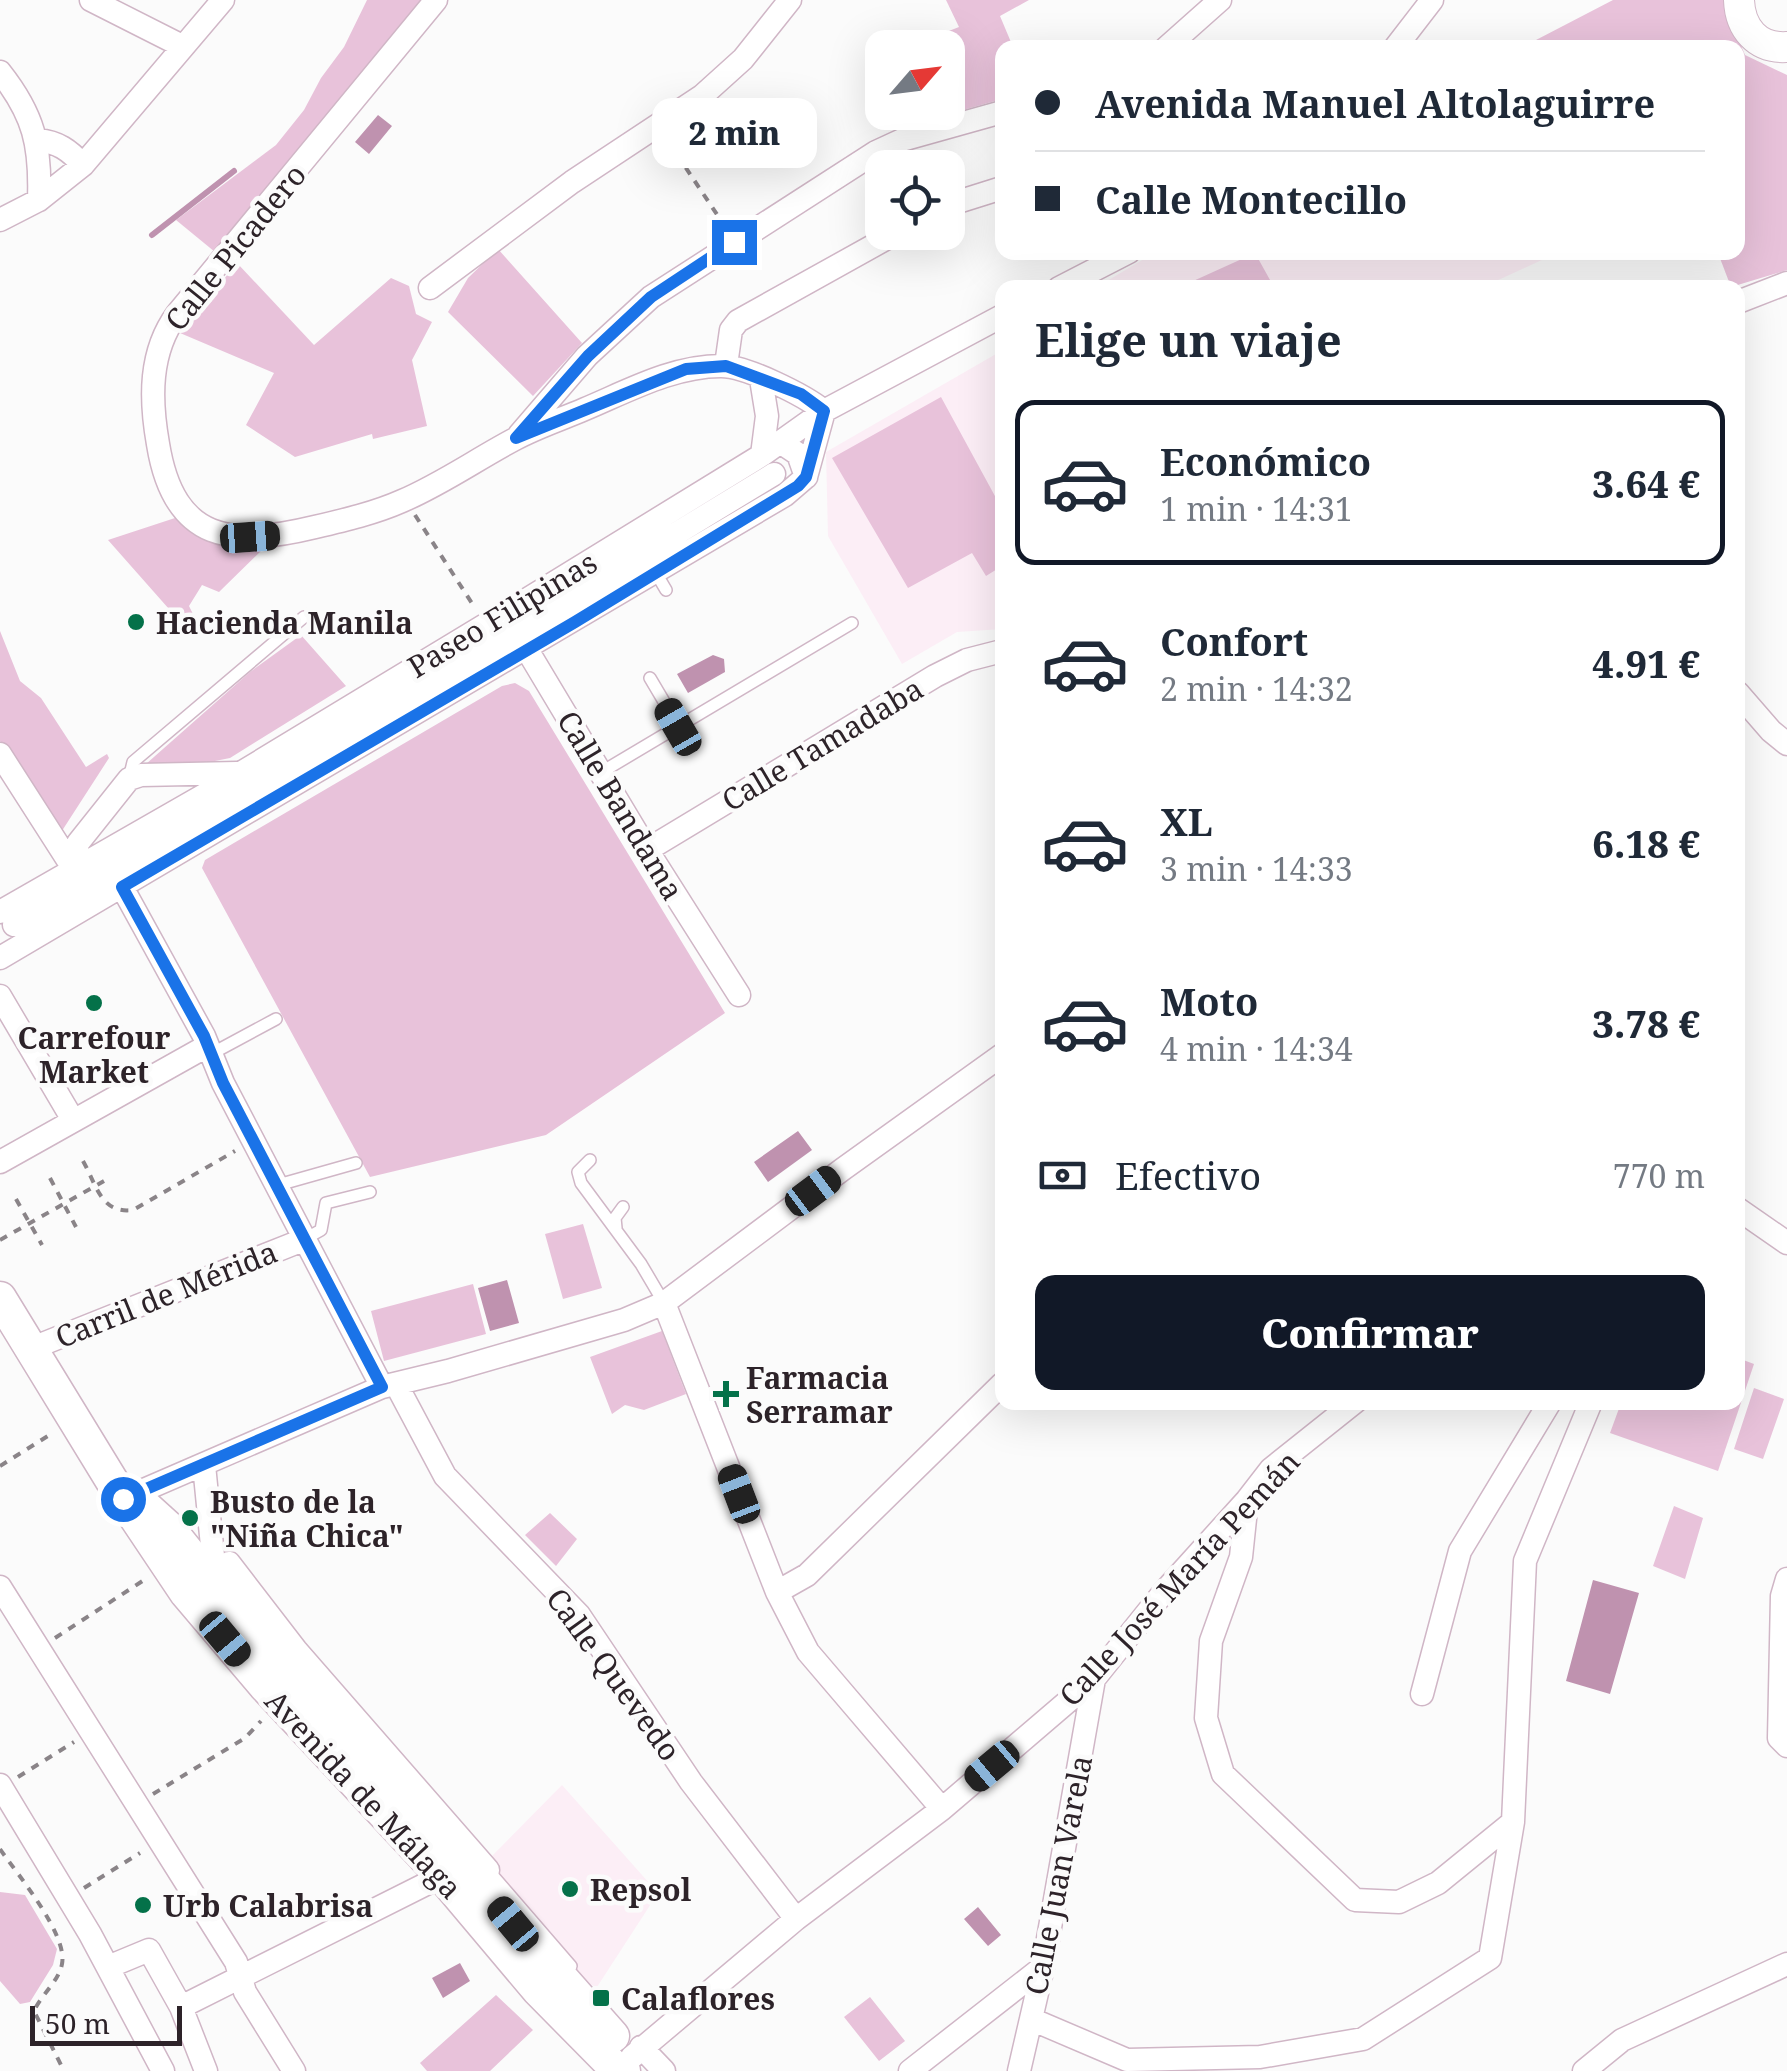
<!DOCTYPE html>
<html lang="es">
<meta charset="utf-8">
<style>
body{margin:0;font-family:"Noto Serif",serif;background:#f2f2f3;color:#1f2937;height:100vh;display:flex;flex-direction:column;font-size:38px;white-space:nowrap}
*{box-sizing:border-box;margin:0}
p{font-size:32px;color:#747a83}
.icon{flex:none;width:55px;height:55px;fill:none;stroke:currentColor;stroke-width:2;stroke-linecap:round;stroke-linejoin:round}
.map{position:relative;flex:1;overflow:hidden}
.drawer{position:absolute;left:995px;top:280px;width:750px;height:1130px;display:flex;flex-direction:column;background:#fff;border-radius:20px;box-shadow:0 10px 40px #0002}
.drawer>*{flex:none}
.hud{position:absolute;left:995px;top:40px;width:750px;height:220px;border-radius:20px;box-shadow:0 10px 40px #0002;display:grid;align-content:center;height:220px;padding:0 40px;background:#fff}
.needle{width:65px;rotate:62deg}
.fabs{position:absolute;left:865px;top:30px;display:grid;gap:20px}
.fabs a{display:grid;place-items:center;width:100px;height:100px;border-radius:20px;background:#fff;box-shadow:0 10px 40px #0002;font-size:50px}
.scale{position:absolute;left:30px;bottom:25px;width:152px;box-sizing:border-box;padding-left:10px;border:5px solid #2d2329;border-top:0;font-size:28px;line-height:35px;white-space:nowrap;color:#2d2329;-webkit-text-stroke:8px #fbfbfb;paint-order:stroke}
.end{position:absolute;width:45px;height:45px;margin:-22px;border:12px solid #1a73e8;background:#fff;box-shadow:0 0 0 5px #fff}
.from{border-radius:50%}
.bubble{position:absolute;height:70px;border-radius:20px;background:#fff;box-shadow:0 10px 40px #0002;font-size:32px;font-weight:800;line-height:70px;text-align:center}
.car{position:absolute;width:30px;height:60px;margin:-30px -15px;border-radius:12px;box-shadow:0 0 8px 2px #0007;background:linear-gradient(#222 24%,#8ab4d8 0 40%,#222 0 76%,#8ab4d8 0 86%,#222 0)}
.hud b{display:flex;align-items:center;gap:35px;height:95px;font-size:38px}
.hud b+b{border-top:2px solid #e0e1e3}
.hud i{width:25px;height:25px;background:#1f2937}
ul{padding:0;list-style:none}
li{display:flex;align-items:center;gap:30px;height:165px;margin:0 20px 15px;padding:0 20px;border:5px solid transparent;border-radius:20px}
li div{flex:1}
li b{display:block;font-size:38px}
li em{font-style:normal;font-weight:800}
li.active{border-color:#111827}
li>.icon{width:90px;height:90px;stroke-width:1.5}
h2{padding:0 40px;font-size:45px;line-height:120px}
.pay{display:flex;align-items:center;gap:25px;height:110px;padding:0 40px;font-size:38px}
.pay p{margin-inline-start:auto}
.action{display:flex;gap:20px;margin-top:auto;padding:20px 40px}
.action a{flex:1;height:115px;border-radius:20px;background:#111827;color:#fff;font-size:40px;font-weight:800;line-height:115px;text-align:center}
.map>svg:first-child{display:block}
.built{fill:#fceef6}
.green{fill:#e8c2da}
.water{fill:#bf92af}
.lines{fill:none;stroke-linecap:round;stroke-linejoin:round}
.stream{stroke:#bf92af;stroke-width:6}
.lane-casing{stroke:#d0b6c6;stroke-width:14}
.street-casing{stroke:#d0b6c6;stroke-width:25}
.secondary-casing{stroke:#d0b6c6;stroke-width:32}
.primary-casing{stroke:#d0b6c6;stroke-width:35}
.path{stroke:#8a8488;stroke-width:4;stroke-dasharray:8 8;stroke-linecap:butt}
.lane{stroke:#fff;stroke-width:11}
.street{stroke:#fff;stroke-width:22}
.secondary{stroke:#fff;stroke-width:30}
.primary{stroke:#fff;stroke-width:32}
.route{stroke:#1a73e8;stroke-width:12}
.poi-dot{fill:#047149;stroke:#fbfbfb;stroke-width:4}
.labels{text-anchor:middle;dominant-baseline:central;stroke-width:9;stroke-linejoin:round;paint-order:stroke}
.street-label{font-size:30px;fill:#2d2329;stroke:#fbfbfb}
.poi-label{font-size:30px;font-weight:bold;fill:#2d2329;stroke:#fbfbfb;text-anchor:start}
</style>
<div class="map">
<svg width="1787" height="2071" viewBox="0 0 1787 2071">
<rect width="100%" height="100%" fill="#fbfbfb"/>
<path class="built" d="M1154 253H1557L1483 287 1106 288 1107 281Z
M996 354 1002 355V629L957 632 902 664 828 536 826 452Z
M562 1785 658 1893 597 1987 566 1976 482 1884 493 1855Z"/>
<path class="green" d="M367 0H425L215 252 176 220 276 145 304 110 321 78 344 47Z
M946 0H1029L1000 16 1013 47 1002 48V99L931 119 927 113 948 112V48L908 47 959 27Z
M1613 0H1729V17L1745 55 1787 75V270L1731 287 1718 253 1738 252V48H1540L1536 40Z
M498 249 582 343 533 396 448 312 468 278Z
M1255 253 1274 287H1180Z
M237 263 314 345 391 278 409 286 416 314 432 322 412 360 427 426 373 439 372 434 295 457 246 425 274 373 180 333Z
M941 397 1002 509V566L986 576 972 553 908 588 832 458Z
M175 518C197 544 230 550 263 549L219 592 202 585 189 606 194 616 184 626 108 540Z
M0 631 20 681 41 698 86 767 107 754 109 758 58 837 0 741Z
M301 635 346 686 230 758 205 763 146 764 250 672Z
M515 683 529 691 725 1013 546 1135 370 1177 202 868 205 860 502 686Z
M583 1224 602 1288 563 1299 545 1234Z
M473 1284 486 1334 384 1361 371 1311Z
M662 1331 686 1394 644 1410 625 1405 612 1414 590 1357Z
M1738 1358 1754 1364 1718 1471 1610 1433 1621 1403 1738 1402Z
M1754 1388 1784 1399 1763 1459 1734 1449Z
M1674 1506 1703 1518 1685 1579 1653 1566Z
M550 1513 577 1539 556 1566 525 1535Z
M0 1892 25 1895 57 1949 53 1965 30 2002 20 2004 0 1981Z
M496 1995 533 2030 490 2071H427L420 2063Z
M870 1997 905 2041 879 2061 844 2017Z"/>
<path class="water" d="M378 115 392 126 369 154 355 142Z
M713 655 724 659 725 672 688 693 677 674Z
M798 1131 812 1150 768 1182 754 1162Z
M507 1280 519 1323 490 1331 478 1288Z
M1593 1580 1639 1593 1610 1694 1566 1681Z
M978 1907 1001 1935 988 1946 964 1919Z
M460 1963 470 1981 443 1998 432 1978Z"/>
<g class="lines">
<path class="stream" d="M152 235 234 171"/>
<defs>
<path id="lane" d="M656 573 666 590
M650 678 679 727
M600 773 852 623
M129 779 133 762 304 617
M211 1054 276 1019
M590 1160 578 1172 581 1183 641 1264 664 1303
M278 1185 356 1163
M616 1228 615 1218 623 1207
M303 1240 321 1230 326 1203 370 1192
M488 1870 571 1966"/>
<path id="street" d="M91 0 182 46
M436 0 177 314C149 352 150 399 158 444 174 543 232 547 315 527 345 520 375 513 402 501 442 484 477 459 515 439 537 427 562 419 585 409 628 391 673 366 721 366 746 366 804 395 824 411
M1166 48 1220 0
M1395 48 1432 0
M0 72C34 115 41 145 39 200
M38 140C58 142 69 150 83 165
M948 205 1002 188
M0 220 39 200 83 165 223 0
M430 288 572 182 702 96 743 59 790 0
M1059 288 1129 252
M1738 302 1787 283
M726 365 731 330 738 321 898 232
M761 379 767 416 762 455
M519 435 587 356 651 297 876 152 902 140 1002 112
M806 477 824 411
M505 613 647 850 739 995
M528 624 774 474
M1738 693 1771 731 1787 744
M0 754 73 868
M647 850 935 676 967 660 1002 651
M73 868 78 843 129 779 141 775 237 773
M122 887 204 1036 223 1083 382 1387
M0 912 211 791 505 613 762 455 824 411 1002 316
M14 925 501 640
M0 958 785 495 806 477 798 454 780 442
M0 996 73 1120
M0 1162 207 1046
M1738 1209 1787 1243
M664 1303 777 1592 808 1652 942 1809
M30 1349 303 1240
M396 1384 445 1476 579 1615 691 1782 796 1919
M204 1465 216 1586
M123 1499 382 1387 448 1371 624 1320 664 1303 843 1169 1002 1055
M1247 1500 1241 1557 1211 1641 1206 1718 1223 1774 1355 1900 1399 1902 1438 1883 1513 1822
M229 1563 296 1650 488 1870
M1787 1579 1782 1596 1779 1738 1787 1746
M0 1587 236 1962 245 1992 294 2071
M777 1592 807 1575 1002 1384
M1422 1694 1460 1551 1550 1402
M0 1785 90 1934 163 2071
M108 1967 149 1950 181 2007 206 2071
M181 2007 442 1876
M1031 2019 1127 2060 1260 2057 1363 2039 1490 1958 1513 1822 1525 1561 1591 1402
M641 2047 664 2071
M632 2057 796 1919 942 1809 1094 1679 1163 1593 1247 1500 1271 1469 1355 1402
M910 2071 1043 1967
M1019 2071 1043 1967 1094 1679
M1584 2071 1622 2040 1787 1964"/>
<path id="secondary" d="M1739 0C1740 28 1757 49 1787 47"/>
<path id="primary" d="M0 1298 123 1499 186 1593 264 1685 442 1876 538 1990 615 2068 624 2071
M146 1507 167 1526 216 1587 613 2036"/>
</defs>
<use href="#lane" class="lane-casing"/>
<use href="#street" class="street-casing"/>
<use href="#secondary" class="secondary-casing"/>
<use href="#primary" class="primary-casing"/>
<path class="path" d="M668 141 724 225
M415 515 475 608
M83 1161C97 1186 101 1214 133 1210L235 1151
M50 1178 76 1227
M16 1199 42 1245
M0 1240 104 1181
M0 1466 51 1434
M55 1638 144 1580
M18 1777 74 1742
M153 1794 245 1738 261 1721
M0 1849C17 1874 68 1934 62 1964 59 1981 41 1995 34 2011L64 2071
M84 1888 140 1853"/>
<use href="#lane" class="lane"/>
<use href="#street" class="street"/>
<use href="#secondary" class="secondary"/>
<use href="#primary" class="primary"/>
</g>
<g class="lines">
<path class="route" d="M123 1499 382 1387 223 1083 204 1036 122 887 575 622 798 486 806 477 824 411 801 394 726 366 686 369 516 438 588 356 651 297 734 242"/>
</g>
<g class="poi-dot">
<circle cx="136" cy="622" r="10"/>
<circle cx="94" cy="1003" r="10"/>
<path d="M721 1379h10v10h10v10h-10v10h-10v-10h-10v-10h10z"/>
<circle cx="190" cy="1518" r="10"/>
<circle cx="570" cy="1889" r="10"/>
<circle cx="143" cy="1905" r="10"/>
<rect x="591" y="1988" width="20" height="20" rx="5"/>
</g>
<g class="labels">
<g class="street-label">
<text transform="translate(235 247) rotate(-51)">Calle Picadero</text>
<text transform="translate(502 614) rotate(-31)">Paseo Filipinas</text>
<text transform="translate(822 744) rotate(-31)">Calle Tamadaba</text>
<text transform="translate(621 805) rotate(59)">Calle Bandama</text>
<text transform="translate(166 1294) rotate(-22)">Carril de Mérida</text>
<text transform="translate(1179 1578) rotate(-47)">Calle José María Pemán</text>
<text transform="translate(614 1674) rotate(54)">Calle Quevedo</text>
<text transform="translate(364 1794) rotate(47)">Avenida de Málaga</text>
<text transform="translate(1058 1875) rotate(-79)">Calle Juan Varela</text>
</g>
<g class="poi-label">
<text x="156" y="622">Hacienda Manila</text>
<text x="94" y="1037" text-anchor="middle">Carrefour<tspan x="94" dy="34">Market</tspan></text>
<text x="746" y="1377">Farmacia<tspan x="746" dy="34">Serramar</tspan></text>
<text x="210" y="1501">Busto de la<tspan x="210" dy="34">"Niña Chica"</tspan></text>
<text x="590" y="1889">Repsol</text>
<text x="163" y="1905">Urb Calabrisa</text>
<text x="621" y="1998">Calaflores</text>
</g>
</g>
</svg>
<div class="fabs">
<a><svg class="needle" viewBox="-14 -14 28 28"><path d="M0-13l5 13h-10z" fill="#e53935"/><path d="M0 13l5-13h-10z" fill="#747a83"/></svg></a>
<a><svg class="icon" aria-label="locate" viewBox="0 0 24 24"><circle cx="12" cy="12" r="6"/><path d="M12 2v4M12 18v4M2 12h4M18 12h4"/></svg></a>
</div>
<div class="scale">50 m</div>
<i class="end from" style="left:123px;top:1499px"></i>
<i class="end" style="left:734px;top:242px"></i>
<div class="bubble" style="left:652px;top:98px;width:165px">2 min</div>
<i class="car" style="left:250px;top:537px;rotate:86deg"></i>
<i class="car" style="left:678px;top:727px;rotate:330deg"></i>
<i class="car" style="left:813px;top:1191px;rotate:53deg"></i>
<i class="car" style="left:739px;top:1494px;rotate:339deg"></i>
<i class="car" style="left:225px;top:1639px;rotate:140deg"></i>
<i class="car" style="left:992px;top:1766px;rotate:230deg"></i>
<i class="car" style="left:513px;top:1924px;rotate:320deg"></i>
<div class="hud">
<b><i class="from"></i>Avenida Manuel Altolaguirre</b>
<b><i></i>Calle Montecillo</b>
</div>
<section class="drawer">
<h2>Elige un viaje</h2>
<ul>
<li class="active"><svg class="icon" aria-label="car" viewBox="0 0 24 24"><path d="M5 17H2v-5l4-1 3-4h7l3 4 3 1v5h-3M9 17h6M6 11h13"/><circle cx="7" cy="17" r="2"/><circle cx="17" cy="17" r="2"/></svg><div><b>Económico</b><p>1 min · 14:31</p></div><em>3.64 €</em></li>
<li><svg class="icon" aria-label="car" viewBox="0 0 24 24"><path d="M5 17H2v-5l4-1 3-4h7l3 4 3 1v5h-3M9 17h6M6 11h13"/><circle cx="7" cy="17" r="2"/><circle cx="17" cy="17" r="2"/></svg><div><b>Confort</b><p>2 min · 14:32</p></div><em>4.91 €</em></li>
<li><svg class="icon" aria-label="car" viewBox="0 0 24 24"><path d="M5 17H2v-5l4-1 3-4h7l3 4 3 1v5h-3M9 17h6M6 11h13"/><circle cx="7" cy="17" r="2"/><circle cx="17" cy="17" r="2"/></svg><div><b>XL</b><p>3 min · 14:33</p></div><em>6.18 €</em></li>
<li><svg class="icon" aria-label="car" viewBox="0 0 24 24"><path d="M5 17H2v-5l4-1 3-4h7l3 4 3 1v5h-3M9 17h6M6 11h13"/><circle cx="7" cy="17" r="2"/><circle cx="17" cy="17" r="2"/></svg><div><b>Moto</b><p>4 min · 14:34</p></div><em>3.78 €</em></li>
</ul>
<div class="pay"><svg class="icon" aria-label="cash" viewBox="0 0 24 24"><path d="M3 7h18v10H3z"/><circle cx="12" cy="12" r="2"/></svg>Efectivo<p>770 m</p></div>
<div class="action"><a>Confirmar</a></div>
</section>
</div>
